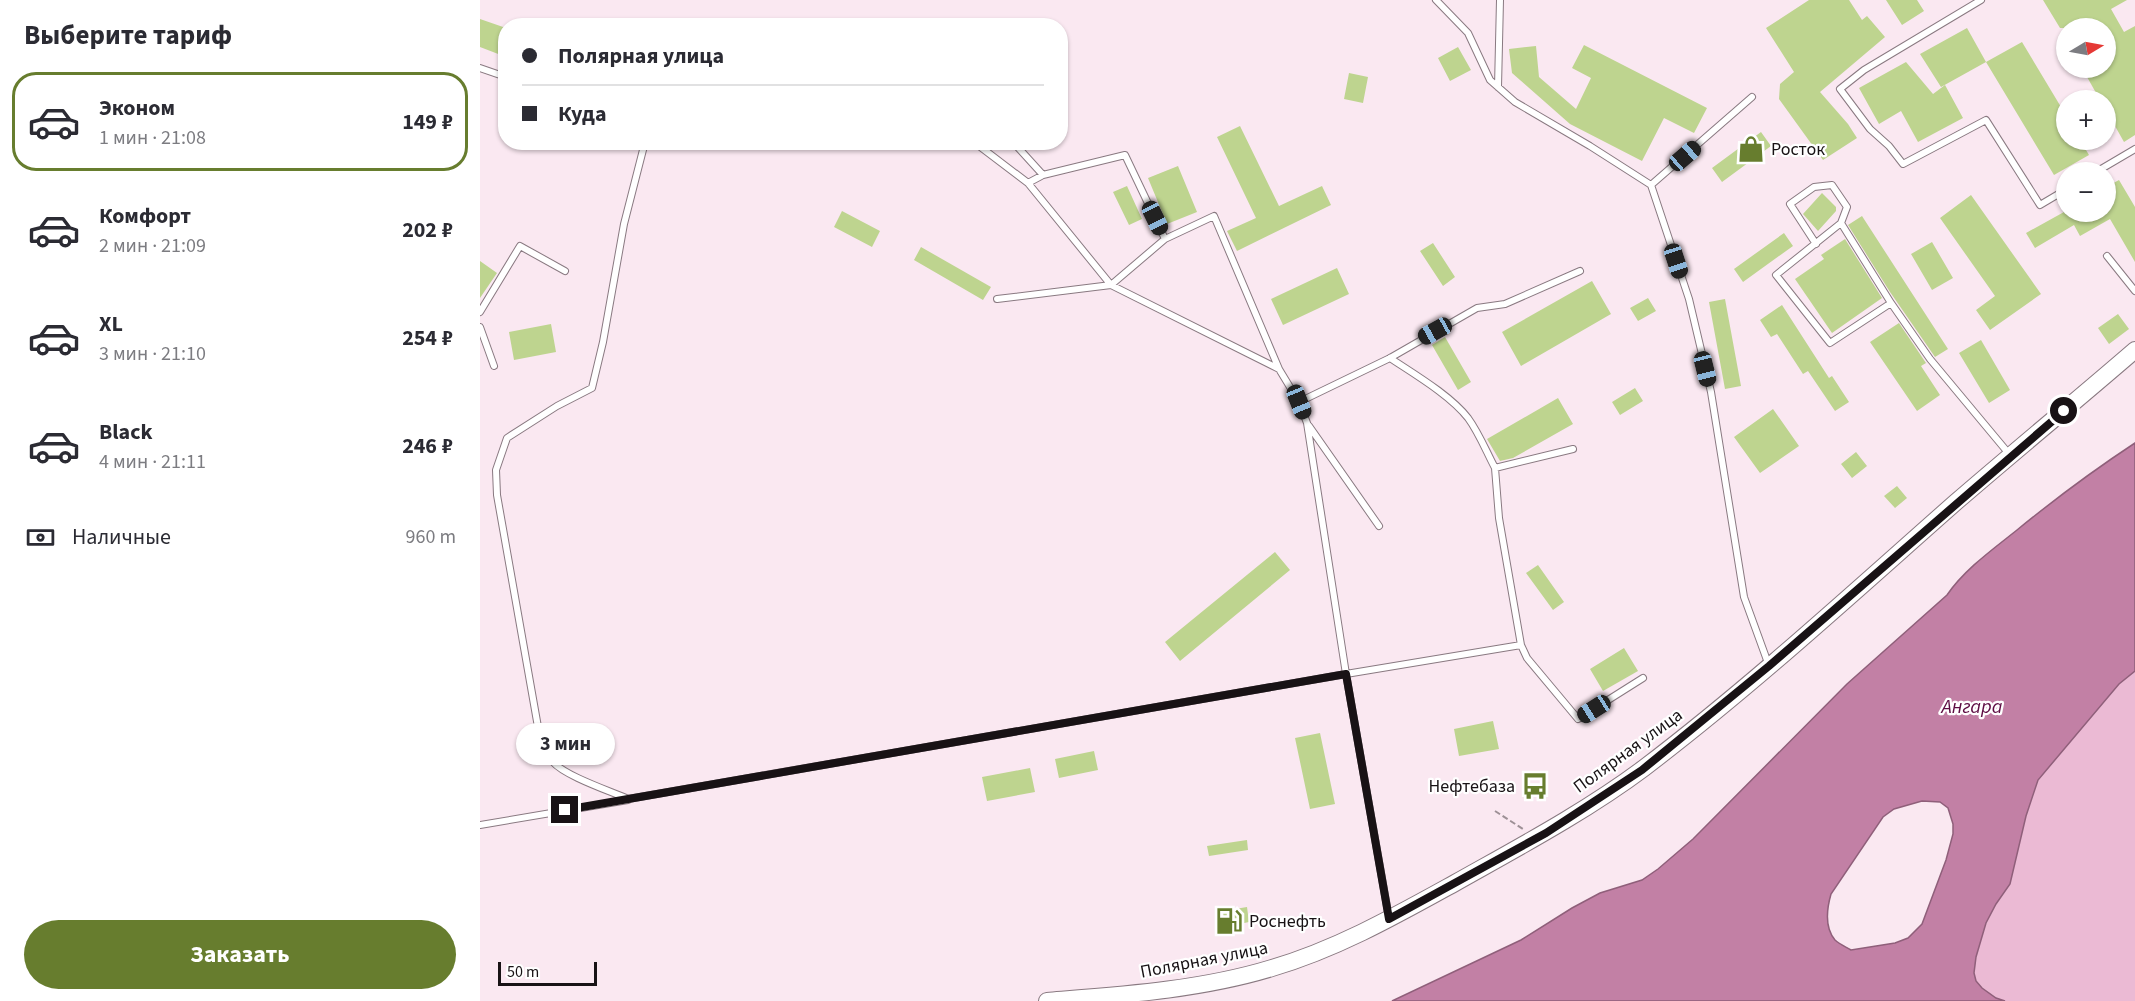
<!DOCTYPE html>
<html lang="ru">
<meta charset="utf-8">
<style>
body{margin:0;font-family:"Source Sans 3",sans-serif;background:#f2f2f3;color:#2b2b33;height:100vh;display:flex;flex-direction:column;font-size:22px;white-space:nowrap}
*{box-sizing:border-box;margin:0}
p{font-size:20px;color:#7c7c81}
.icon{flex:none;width:33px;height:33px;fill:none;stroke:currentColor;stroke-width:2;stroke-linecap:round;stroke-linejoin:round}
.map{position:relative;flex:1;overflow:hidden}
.drawer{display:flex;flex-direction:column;background:#fff;width:480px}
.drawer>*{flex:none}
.top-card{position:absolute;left:18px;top:18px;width:570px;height:132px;border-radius:24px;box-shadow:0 2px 4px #0004;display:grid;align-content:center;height:132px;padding:0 24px;background:#fff}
.needle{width:39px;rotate:80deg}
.buttons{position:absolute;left:1576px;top:18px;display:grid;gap:12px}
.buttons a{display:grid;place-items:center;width:60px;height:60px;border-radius:50%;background:#fff;box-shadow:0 2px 4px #0004;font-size:30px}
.scale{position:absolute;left:18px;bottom:15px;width:99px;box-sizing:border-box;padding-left:6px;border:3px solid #181215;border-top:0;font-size:16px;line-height:21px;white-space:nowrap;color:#181215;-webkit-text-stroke:4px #fff;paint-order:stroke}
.end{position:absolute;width:27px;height:27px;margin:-14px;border:8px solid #181215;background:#fff;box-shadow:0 0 0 3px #fff}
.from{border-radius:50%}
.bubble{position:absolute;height:42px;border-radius:21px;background:#fff;box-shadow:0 2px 4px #0004;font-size:20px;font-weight:700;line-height:42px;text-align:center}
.car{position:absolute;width:18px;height:36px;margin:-18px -9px;border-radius:8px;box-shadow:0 0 4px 2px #0007;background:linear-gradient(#222 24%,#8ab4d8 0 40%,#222 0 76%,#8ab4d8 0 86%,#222 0)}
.top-card b{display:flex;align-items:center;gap:21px;height:57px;font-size:22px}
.top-card b+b{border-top:2px solid #e1e1e2}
.top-card i{width:15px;height:15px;background:#2b2b33}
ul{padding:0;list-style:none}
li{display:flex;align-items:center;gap:18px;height:99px;margin:0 12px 9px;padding:0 12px;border:3px solid transparent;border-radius:24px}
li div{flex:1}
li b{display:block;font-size:22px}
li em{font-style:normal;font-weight:700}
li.selected{border-color:#677d2e}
li>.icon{width:54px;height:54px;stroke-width:1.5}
h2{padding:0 24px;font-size:27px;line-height:72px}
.pay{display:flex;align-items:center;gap:15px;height:66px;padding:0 24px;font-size:22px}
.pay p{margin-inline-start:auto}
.button{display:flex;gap:12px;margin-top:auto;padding:12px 24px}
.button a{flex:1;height:69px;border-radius:36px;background:#677d2e;color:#fff;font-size:24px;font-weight:700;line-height:69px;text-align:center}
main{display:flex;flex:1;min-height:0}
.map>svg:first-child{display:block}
.green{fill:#ebbad4}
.water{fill:#c280a5;stroke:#8f5f7a;stroke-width:1.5;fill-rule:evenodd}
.building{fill:#bed48f}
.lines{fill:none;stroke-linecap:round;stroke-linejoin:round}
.service-casing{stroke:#897981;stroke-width:8}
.secondary-casing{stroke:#897981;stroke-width:18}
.path{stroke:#9d9096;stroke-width:2;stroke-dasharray:6 3;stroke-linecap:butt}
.service{stroke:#fff;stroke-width:6}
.secondary{stroke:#fff;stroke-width:16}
.route{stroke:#181215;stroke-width:8}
.labels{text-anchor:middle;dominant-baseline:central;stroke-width:4.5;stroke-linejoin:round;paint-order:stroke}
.poi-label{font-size:18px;fill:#181215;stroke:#fff;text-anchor:start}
.street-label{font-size:18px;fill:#181215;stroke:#fff}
.water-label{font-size:20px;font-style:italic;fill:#5d0c43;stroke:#fff}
</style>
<main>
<section class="drawer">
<h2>Выберите тариф</h2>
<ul>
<li class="selected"><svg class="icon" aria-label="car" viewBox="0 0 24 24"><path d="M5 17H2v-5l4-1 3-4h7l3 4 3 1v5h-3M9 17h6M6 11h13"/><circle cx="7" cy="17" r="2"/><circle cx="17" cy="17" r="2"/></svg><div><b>Эконом</b><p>1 мин · 21:08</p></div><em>149 ₽</em></li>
<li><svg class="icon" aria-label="car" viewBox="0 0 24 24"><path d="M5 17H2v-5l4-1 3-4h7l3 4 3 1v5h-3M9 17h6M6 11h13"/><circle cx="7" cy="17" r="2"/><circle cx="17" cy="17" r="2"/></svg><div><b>Комфорт</b><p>2 мин · 21:09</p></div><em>202 ₽</em></li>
<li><svg class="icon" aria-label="car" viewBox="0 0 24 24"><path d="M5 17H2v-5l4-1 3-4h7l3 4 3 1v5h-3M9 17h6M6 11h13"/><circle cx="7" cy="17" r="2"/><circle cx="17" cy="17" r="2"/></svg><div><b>XL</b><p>3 мин · 21:10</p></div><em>254 ₽</em></li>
<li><svg class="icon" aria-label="car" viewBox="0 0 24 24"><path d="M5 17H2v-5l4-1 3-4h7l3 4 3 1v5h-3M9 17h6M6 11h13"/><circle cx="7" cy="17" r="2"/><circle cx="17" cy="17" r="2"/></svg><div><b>Black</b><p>4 мин · 21:11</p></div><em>246 ₽</em></li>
</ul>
<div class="pay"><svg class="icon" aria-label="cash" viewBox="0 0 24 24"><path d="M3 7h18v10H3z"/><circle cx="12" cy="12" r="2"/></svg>Наличные<p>960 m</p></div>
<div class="button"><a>Заказать</a></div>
</section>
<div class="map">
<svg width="1655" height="1001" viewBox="0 0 1655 1001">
<rect width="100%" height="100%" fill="#fae8f1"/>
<path class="green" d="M1655 671V1001H1525L1516 998 1502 988 1496 981 1494 973 1497 950 1506 923 1516 904 1530 884 1546 816 1558 780 1639 684Z"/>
<path class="water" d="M1655 443V671L1639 684 1558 780 1546 816 1530 884 1516 904 1506 923 1496 957 1494 973 1496 981 1502 988 1516 998 1525 1001H912L1041 940 1092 908 1120 893 1162 880 1178 869 1213 839 1367 684 1467 595C1485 569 1512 550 1537 530 1575 499 1614 470 1655 443ZM1442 801 1460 802 1468 808 1473 824V834L1466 860 1442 924 1428 938 1415 943 1371 950C1366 947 1359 944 1355 940 1344 927 1347 908 1351 894L1403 817 1414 809Z"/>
<path class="building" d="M1329 0H1369L1382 20 1387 16 1405 37 1340 92 1368 124 1377 138 1343 160 1299 99 1300 84 1314 72 1286 28Z
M1406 0H1437L1444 11 1422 25Z
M1563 0H1647L1631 9 1644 32 1655 26V135L1644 142 1626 110V100H1620L1602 68H1626V28H1580Z
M0 19 26 28V57L0 47Z
M1487 28 1506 62 1461 87 1440 54Z
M1542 42 1587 117V140H1600L1609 155 1574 175 1506 62Z
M1104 45 1227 108 1214 133 1184 118 1162 161 1090 124 1032 73 1029 49 1056 46 1059 77 1096 109 1111 78 1092 68Z
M978 47 991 70 970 81 958 58Z
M1426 62 1453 94 1465 85 1483 118 1438 142 1421 111 1399 124 1379 88Z
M869 73 888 77 883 103 864 99Z
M760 126 799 206 842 186 851 205 757 251 747 231 776 218 737 137Z
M1281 132 1291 146 1242 182 1232 168Z
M698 166 717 212 687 224 668 178Z
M1639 180 1655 207V262L1630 219 1600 236 1594 225 1555 248 1546 233 1584 212H1626V187Z
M647 186 662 219 649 225 633 192Z
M1342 193 1356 207V211L1338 231 1323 214Z
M1491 195 1561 294 1510 330 1496 310 1515 296 1460 218Z
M362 211 400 231 392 247 354 227Z
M1382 216 1468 349 1455 357 1410 292 1368 225Z
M1304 233 1313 246 1263 282 1254 269Z
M1365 239 1402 298 1352 333 1315 279 1344 259 1341 255Z
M1452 242 1473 278 1452 290 1431 254Z
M953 243 975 277 963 286 940 251Z
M441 247 511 287 503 300 434 260Z
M0 261 17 273 0 298Z
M857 268 869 294 803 325 791 299Z
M1112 281 1131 314 1041 366 1022 332Z
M1168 298 1176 311 1158 321 1150 308Z
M1245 299 1261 386 1245 389 1229 302Z
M1302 305 1349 378 1352 376 1369 402 1355 411 1328 371 1323 374 1297 334 1291 337 1280 320Z
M1638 314 1649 329 1629 344 1618 328Z
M1419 323 1446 363 1441 366 1460 395 1437 411 1390 342Z
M71 324 76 352 34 360 29 332Z
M965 337 991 382 978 390 952 345Z
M1501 340 1530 390 1509 403 1479 353Z
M1155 388 1163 401 1140 415 1132 402Z
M1078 398 1093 424 1033 458 1020 461 1007 439Z
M1293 409 1319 446 1280 473 1254 437Z
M1376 452 1387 466 1372 478 1361 464Z
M1417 486 1427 498 1415 508 1404 496Z
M795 552 810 570 700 661 685 642Z
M1058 565 1084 602 1073 610 1046 573Z
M1144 648 1158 671 1123 691 1110 669Z
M1013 721 1019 749 979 756 974 729Z
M840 733 855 804 830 809 815 738Z
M614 751 618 770 579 778 575 759Z
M550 768 555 792 507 801 502 777Z
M767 840 768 850 729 856 727 846Z
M767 907 769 922 745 927 743 911Z"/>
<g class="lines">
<defs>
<path id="service" d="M956 0 988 33 1010 80 1035 102 1110 146 1171 185
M1501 0 1384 70 1360 89 1390 129 1409 146 1423 164 1506 120 1560 205 1587 189
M0 68 26 77
M1018 87 1020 0
M1272 97 1171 185 1209 299 1231 392 1264 597 1288 663
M165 142 144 224 123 342 112 388 77 406 27 438 16 470 17 495 58 727C62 740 64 752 73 762 85 776 130 791 148 799L866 674 909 918
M494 142 548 183 631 285 799 369 819 402 827 423 866 674 1041 645 1019 518 1015 468 1093 449
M533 142 563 175
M1616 172 1655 149
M685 239 734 216 799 369
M1336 244 1310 204 1334 187 1352 185 1367 207 1361 223
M1627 256 1655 291
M517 299 631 285 685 239 645 155 563 175 548 183
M1411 303 1361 223 1296 275 1350 343 1411 303 1450 359 1530 455
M0 312 40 246 85 271
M0 327 14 366
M910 358C934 374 970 395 988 418 999 433 1006 451 1015 468
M819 402 910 358 997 308 1025 304 1100 271
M829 426 899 526
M1041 645 1047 658 1098 719 1163 678
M0 825 148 800"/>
<path id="secondary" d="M567 1001C642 995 720 990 792 968 857 949 917 915 975 883 1039 847 1105 812 1164 768 1273 685 1374 592 1476 502 1535 451 1596 401 1655 350"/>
</defs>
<use href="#service" class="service-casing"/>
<use href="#secondary" class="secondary-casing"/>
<path class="path" d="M1015 811 1043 829"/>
<use href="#service" class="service"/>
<use href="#secondary" class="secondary"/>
</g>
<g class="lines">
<path class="route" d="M85 810 866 674 909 919 1066 833 1162 770 1289 666 1584 411"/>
</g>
<defs>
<symbol id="shop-bare" viewBox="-9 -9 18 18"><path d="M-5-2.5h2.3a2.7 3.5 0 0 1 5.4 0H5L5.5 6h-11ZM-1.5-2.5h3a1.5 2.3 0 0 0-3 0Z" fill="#677d2e" stroke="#fff" stroke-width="2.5" paint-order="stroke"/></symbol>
<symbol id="bus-bare" viewBox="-9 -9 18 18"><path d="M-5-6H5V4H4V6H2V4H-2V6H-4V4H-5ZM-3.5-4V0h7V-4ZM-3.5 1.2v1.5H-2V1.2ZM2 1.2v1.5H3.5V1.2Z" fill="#677d2e" stroke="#fff" stroke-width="2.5" paint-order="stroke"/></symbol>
<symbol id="fuel-bare" viewBox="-9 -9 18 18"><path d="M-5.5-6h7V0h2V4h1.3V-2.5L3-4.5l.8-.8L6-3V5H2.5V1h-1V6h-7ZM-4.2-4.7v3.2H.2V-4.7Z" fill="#677d2e" stroke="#fff" stroke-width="2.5" paint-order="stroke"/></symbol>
</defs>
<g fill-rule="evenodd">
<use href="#shop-bare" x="1252" y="130" width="38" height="38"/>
<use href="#bus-bare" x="1036" y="767" width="38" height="38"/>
<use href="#fuel-bare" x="730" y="902" width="38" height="38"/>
</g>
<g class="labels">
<g class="poi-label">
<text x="1291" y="149">Росток</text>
<text x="1035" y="786" text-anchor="end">Нефтебаза</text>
<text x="769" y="921">Роснефть</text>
</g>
<g class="street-label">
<text transform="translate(1148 751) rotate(-36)">Полярная улица</text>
<text transform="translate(724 960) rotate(-11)">Полярная улица</text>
</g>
<g class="water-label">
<text x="1492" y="707">Ангара</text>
</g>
</g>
</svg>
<div class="buttons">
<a><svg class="needle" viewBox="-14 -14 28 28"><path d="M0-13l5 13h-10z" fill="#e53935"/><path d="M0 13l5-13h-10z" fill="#7c7c81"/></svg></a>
<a>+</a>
<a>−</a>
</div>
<div class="scale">50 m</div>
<i class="end from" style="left:1584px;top:411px"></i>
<i class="end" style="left:85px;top:810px"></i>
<div class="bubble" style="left:36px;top:723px;width:99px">3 мин</div>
<i class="car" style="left:1205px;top:156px;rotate:49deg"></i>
<i class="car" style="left:675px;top:218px;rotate:154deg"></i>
<i class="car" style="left:1196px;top:261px;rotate:162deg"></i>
<i class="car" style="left:955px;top:331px;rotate:241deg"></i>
<i class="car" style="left:1225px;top:369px;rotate:166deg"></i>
<i class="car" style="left:819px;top:402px;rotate:158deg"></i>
<i class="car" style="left:1114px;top:709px;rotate:238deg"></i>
<div class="top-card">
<b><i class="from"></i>Полярная улица</b>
<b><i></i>Куда</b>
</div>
</div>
</main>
